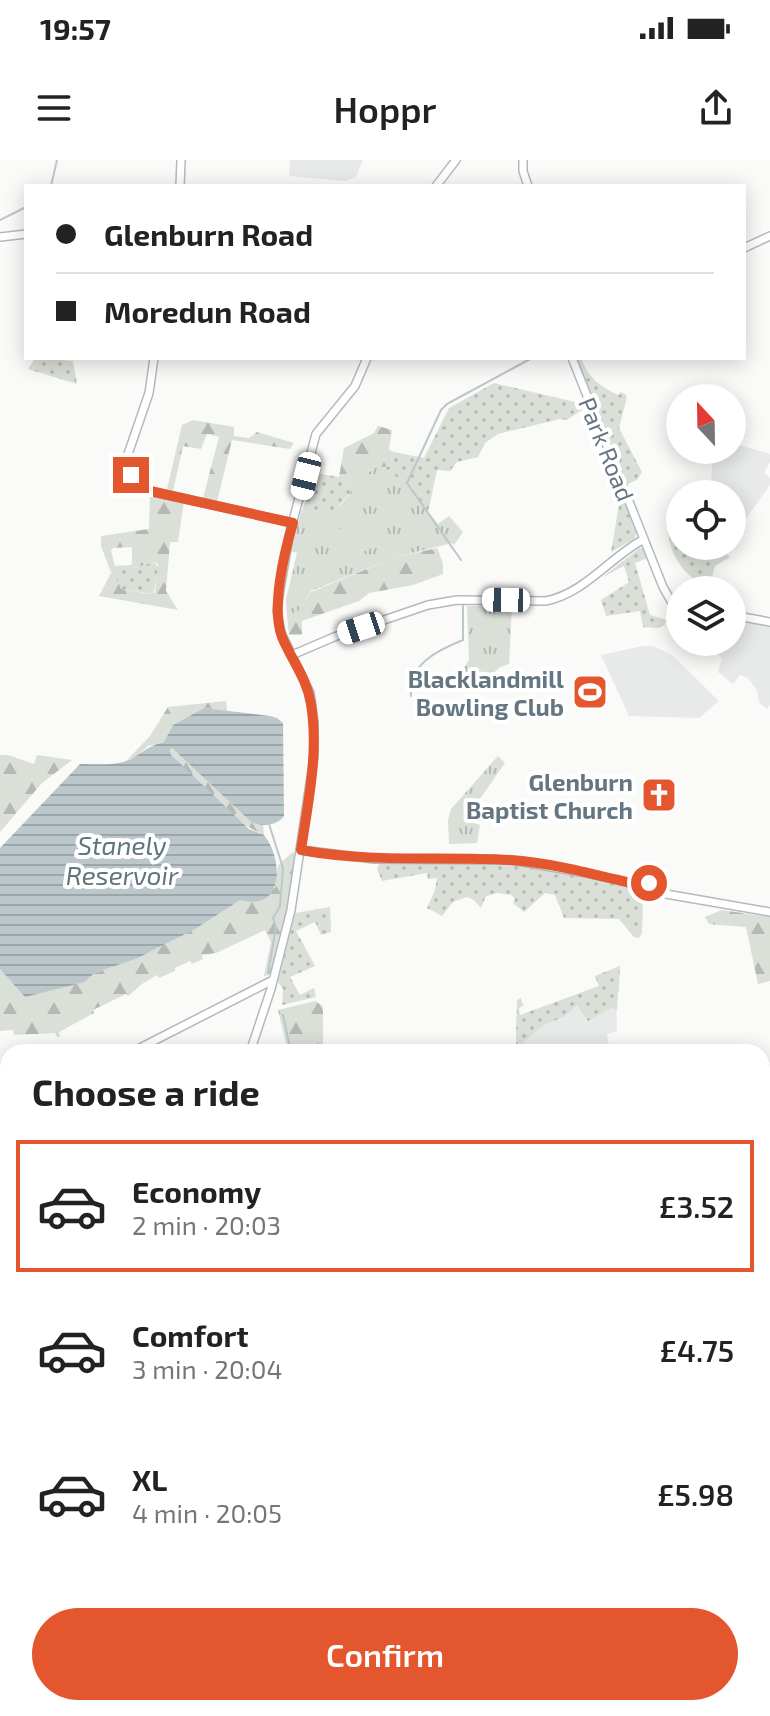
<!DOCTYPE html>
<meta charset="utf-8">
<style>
body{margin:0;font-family:"Exo 2",sans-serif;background:#f6f6f6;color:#222;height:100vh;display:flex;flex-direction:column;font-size:30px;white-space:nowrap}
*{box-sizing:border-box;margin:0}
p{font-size:26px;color:#767676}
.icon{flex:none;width:44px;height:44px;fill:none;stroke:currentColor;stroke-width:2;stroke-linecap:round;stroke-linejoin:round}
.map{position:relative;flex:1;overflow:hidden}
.details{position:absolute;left:0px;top:884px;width:770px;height:672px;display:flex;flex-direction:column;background:#fff;border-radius:24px 24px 0 0;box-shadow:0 4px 20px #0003}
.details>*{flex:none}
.top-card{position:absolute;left:24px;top:24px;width:722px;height:176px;border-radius:0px;box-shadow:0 4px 20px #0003;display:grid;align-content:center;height:176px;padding:0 32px;background:#fff}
.needle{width:52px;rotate:338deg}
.fabs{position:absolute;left:666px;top:224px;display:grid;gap:16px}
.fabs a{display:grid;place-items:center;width:80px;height:80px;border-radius:50%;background:#fff;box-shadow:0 4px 20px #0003;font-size:40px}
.end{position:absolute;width:36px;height:36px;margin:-18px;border:10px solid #e4572e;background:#fff;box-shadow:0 0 0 4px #fff}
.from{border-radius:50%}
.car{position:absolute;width:24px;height:48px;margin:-24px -12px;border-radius:10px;box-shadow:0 0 6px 2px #0007;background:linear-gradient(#fff 24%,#345 0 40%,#fff 0 76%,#345 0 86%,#fff 0)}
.top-card b{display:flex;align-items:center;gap:28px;height:76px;font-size:30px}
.top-card b+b{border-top:2px solid #e0e0e0}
.top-card i{width:20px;height:20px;background:#222}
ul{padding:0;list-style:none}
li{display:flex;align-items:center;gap:24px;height:132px;margin:0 16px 12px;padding:0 16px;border:4px solid transparent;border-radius:0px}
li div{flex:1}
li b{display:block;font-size:30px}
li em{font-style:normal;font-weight:600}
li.selected{border-color:#e4572e}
li>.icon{width:72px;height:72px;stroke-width:1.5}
h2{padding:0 32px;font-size:36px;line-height:96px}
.primary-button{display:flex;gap:16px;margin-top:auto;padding:16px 32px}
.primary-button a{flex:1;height:92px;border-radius:48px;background:#e4572e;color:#fff;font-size:32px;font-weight:600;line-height:92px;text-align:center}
.status{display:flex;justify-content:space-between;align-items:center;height:56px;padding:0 40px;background:#fff;direction:ltr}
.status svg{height:22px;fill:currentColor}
header{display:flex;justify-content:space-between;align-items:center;height:104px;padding:0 32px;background:#fff;font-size:36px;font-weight:600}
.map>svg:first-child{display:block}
.built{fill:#e8e9e9}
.grass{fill:url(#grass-dots)}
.forest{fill:url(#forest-firs)}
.park{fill:url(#park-tufts)}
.pitch{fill:#dadfd7}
.water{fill:url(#water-rules)}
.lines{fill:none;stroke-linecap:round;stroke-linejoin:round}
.stream{stroke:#bbc7cb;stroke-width:2}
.secondary-casing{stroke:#b3babf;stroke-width:10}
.secondary{stroke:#fff;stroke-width:7}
.route{stroke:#e4572e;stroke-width:10}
.labels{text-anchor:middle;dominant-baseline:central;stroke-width:8;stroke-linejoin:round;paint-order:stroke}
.street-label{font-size:24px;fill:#657683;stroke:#fff}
.poi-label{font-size:24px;font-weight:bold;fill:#657683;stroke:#fff;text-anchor:end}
.water-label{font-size:26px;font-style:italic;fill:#60757c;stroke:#fff}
</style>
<div class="status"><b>19:57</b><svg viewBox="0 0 49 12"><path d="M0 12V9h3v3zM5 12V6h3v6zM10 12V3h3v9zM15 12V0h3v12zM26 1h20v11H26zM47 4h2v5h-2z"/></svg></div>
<header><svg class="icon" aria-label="menu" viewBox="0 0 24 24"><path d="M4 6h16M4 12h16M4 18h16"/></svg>Hoppr<svg class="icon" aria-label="share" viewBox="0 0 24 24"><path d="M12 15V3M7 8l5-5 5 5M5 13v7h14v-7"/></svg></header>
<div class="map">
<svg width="770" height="1556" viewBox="0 0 770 1556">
<defs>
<pattern id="grass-dots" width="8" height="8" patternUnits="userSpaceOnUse" patternTransform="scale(2)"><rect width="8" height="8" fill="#dadfd7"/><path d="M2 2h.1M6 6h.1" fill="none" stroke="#b4b9b4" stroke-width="1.8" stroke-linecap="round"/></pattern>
<pattern id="forest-firs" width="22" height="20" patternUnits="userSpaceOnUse" patternTransform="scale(2)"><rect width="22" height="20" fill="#dadfd7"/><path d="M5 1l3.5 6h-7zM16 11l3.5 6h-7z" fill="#b4b9b4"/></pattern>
<pattern id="park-tufts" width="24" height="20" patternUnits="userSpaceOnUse" patternTransform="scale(2)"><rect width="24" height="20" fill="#dadfd7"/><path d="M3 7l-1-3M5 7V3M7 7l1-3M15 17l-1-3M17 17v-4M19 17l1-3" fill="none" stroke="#b4b9b4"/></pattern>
<pattern id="water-rules" width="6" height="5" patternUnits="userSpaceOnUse" patternTransform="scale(2)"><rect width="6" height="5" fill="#bbc7cb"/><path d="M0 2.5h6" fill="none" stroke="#9ca6aa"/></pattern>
</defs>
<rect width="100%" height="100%" fill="#fafaf8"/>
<path class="built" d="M290 0H363L356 17 345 21 289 16Z
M732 283 770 294V301L764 313 770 318V325L732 378V334H697L696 332 711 328 713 290H732Z
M732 461 770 465V545L767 549 759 542 757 531 748 518 740 515 733 524 718 512 722 498 711 488V482H732Z
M643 486H653L672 495 719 541 699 558 629 556 601 495Z
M620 806 619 832 616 833 617 871 607 874 610 892H521L516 883V857L599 826 595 816Z"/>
<path class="grass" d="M35 198 73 201 77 224 28 209Z
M574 198H581C587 216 601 228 619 235L620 232 625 234 627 237 619 268 642 312 637 320 624 325Z
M494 223 575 242 582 239 586 247 567 260 560 259 498 274 485 283 478 297 457 302 450 311 437 310 428 352 403 321 382 308 389 306 394 292 424 298 449 248Z
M310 312 339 317 354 328 331 355 317 357 301 352 307 338Z
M621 333 637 372 634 379 611 392Z
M680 364V386H718L730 397 715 406 709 429C686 416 670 399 668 370Z
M640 388 644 389 648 398 635 403 650 455 666 460 665 465 657 468 643 467 640 451 606 456 601 440 629 422 624 406 601 418Z
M154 402 159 408 153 434 121 429 110 410 115 406 132 405 134 408Z
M384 702 525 705 576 713 637 729 643 738 642 773 639 778 634 777 619 759 564 758 555 735 545 733 524 752 513 743 515 739 512 735 497 733 486 736 481 748 474 740 467 737 453 742 442 756 427 748 435 730 437 718 428 719 427 713 382 721 377 709 379 704Z
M330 747 331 772 321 775 315 762 296 771 315 806 290 817 300 835 314 828 316 837 282 845 283 829 278 822 295 753Z
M620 806 617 850 611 848 588 861 577 845 565 856 542 866 520 885 525 892H521L516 883 517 840 521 838 523 846 519 848 520 855 599 826 595 816Z
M770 1271V1556H98L96 1548H762Z"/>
<path class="forest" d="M193 260 234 267V276L249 278 257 272 294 283 290 289 232 280 217 342 203 338 219 277 207 274 201 289 183 286 173 331 167 329 182 265Z
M378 266 392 270 389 290 394 292 389 306 370 310 354 328 339 317 344 288 374 273Z
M150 334 184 341 178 382H170L166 431 178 450 99 436 111 413 116 417 121 429 150 434 155 433 158 404 154 402 134 408 132 405V387L113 388 111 391 115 406 110 410 101 386V376L149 369Z
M437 388 443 403V414L413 425 369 433 359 441 302 461V475H289L287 456 304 442 311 432 396 397Z
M226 541 227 551 204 548 173 565 164 582 148 586 135 597 127 600 150 576 168 547Z
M171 587 250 661 263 664 264 675C227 659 197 620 167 592Z
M0 595H8L34 604 37 595 72 600 42 623 0 672Z
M293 692 297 698 283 772 269 815 264 816 271 782 265 770 216 793 202 795 203 799 192 804 190 801 175 808V811L159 818 157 815 142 824 128 836 126 834 93 850 94 853 59 872 60 877H57L55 873 14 875 13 870 0 871V809L25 836 85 822 94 813 136 799 166 784 240 740 275 728 278 705Z
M722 750 770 757V821L758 824 746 767 709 764 705 757Z
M315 841 323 846V887L319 892H288L278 850Z"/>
<path class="park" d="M379 306 403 321 438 364 449 356 463 372 454 385 452 383 396 397 311 431 304 442 306 447 287 456 286 439 297 393 291 391 301 352C348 367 344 321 379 306Z
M467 446H512L509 504 500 507 490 516 482 511 471 523 460 514 469 500Z
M498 596 505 603 465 660 480 665 477 683 449 684 448 660 451 649Z
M770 955V1517L762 1514V957Z
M0 1005 8 1014V1098L0 1101Z
M8 1194V1548H386L381 1556H0V1198Z"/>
<path class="pitch" d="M378 352 390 380 343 401 330 373Z"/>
<path class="water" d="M204 548 270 556 277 558 283 563 284 656C278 666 260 667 250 661L172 588 168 592 249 669 264 675C284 700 284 752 240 740L195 769 136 799 94 813 85 822 25 837 0 809V688L80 604C97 604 121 607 136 596 147 589 151 585 164 582L173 565Z"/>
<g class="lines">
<path class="stream" d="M51 26 57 0
M0 60 26 47
M461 400 407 323 441 250 447 244 532 198
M411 536C408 504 438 490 463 480V446
M268 813 276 767 273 758 280 746 283 708 269 664
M283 855 291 892
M362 1548 365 1556
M433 1548 435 1556
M532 1548 534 1556"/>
<defs>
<path id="secondary" d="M523 0V11L528 26
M180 26 181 0
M436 26 456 0
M0 77 26 74
M744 88 770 76
M154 198 149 233 127 297 131 315 137 323 150 331 293 363
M572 198 663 427 671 441 680 446
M732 455 770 462
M292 495 334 477 428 445 457 440 546 441C585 433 609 398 644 379
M301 690 374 699 511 700 586 713 643 726 649 723 653 729 666 734 770 752
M132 892 273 820
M250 892 271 829 291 750 314 597V562L310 533 281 473 277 451 280 429 290 372 316 274 355 226 367 198
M0 940 8 938
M0 1211 8 1204"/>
</defs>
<use href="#secondary" class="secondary-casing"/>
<use href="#secondary" class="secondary"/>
</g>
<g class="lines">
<path class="route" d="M131 315 137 323 150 331 293 363C284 393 271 448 282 477 292 501 307 518 311 544 319 593 308 642 301 690 371 703 440 696 510 700 555 703 600 716 643 726L649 723"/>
</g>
<defs>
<symbol id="stadium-square" viewBox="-11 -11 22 22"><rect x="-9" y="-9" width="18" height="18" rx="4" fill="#e4572e" stroke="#fff"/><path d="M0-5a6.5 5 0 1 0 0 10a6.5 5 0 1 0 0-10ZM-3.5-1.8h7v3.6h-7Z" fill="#fff"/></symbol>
<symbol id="church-square" viewBox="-11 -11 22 22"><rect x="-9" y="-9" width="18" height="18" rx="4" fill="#e4572e" stroke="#fff"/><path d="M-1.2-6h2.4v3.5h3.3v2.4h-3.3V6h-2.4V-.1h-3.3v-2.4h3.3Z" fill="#fff"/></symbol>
</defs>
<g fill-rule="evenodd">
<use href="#stadium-square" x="570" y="512" width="40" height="40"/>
<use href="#church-square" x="639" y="615" width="40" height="40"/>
</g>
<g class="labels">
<g class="street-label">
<text transform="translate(607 289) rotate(68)">Park Road</text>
</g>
<g class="poi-label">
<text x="564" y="518">Blacklandmill<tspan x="564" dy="28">Bowling Club</tspan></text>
<text x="633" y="621">Glenburn<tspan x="633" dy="28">Baptist Church</tspan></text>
</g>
<g class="water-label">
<text x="122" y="684">Stanely<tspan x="122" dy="30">Reservoir</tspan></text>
</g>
</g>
</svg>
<div class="fabs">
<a><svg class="needle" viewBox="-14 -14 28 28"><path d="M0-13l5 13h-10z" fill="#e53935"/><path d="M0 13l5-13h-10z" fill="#767676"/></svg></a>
<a><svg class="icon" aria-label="locate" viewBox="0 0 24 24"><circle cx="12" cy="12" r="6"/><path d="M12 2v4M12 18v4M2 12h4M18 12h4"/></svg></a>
<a><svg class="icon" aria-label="layers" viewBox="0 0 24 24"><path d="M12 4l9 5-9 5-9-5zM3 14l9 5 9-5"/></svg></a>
</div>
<i class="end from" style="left:649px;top:723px"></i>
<i class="end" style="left:131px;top:315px"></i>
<i class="car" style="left:306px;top:316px;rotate:194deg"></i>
<i class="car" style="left:506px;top:440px;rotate:271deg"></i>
<i class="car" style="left:361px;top:468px;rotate:252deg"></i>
<div class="top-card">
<b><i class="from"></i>Glenburn Road</b>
<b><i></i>Moredun Road</b>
</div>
<section class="details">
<h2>Choose a ride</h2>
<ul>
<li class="selected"><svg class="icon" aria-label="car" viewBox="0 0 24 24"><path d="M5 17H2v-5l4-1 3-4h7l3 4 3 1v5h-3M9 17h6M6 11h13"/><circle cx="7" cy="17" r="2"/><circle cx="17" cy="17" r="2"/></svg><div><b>Economy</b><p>2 min · 20:03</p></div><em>£3.52</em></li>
<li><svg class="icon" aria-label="car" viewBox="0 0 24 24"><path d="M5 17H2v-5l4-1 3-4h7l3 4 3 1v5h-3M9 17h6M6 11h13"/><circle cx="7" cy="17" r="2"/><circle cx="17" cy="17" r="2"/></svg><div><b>Comfort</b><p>3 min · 20:04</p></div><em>£4.75</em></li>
<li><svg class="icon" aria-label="car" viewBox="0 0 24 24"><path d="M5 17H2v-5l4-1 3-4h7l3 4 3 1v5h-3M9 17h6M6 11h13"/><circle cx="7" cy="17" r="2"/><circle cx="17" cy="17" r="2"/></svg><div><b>XL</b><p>4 min · 20:05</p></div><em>£5.98</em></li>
</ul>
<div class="primary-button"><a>Confirm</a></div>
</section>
</div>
